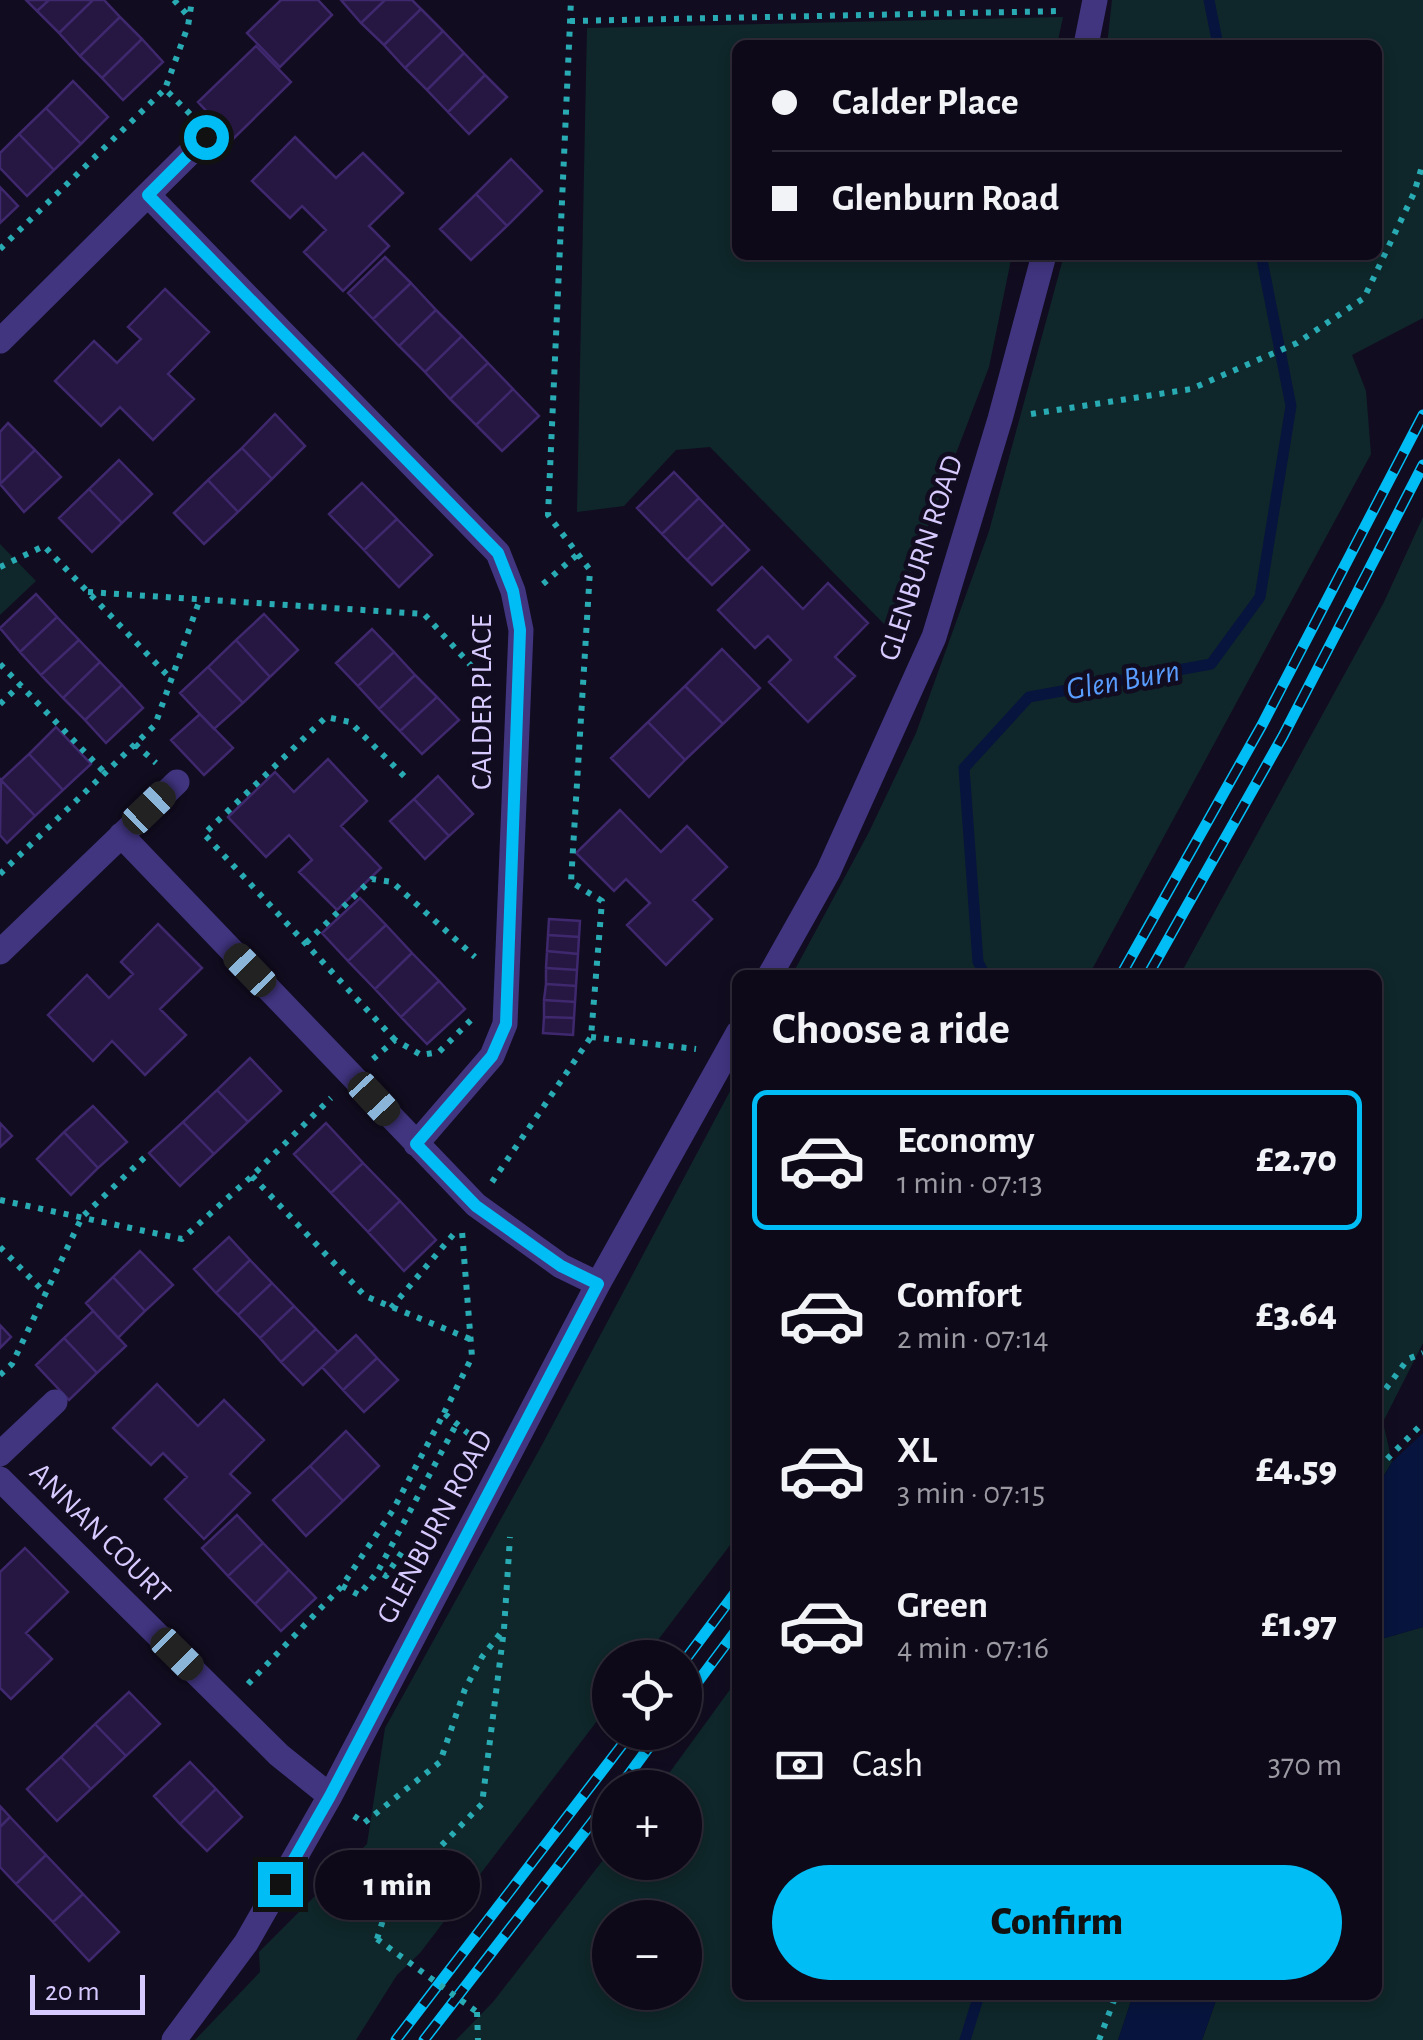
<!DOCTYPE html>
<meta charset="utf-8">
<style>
body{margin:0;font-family:"Alegreya Sans",sans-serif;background:#171221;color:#f1f3f6;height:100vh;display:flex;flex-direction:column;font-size:38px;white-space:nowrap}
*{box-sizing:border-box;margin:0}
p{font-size:32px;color:#9b9aa2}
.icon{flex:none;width:55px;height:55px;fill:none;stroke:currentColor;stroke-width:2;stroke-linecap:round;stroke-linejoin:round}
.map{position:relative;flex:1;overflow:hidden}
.details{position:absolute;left:732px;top:970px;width:650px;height:1030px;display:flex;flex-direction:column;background:#0e0918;border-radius:15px;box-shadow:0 5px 15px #0003,0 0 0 2px #2e2a37}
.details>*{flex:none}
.banner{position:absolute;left:732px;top:40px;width:650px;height:220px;border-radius:15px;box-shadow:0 5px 15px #0003,0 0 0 2px #2e2a37;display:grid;align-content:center;height:220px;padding:0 40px;background:#0e0918}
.buttons{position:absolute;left:592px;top:1640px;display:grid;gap:20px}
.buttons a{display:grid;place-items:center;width:110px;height:110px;border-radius:50%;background:#0e0918;box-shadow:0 5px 15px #0003,0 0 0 2px #2e2a37;font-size:50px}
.scale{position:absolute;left:30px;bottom:25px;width:115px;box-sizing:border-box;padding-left:10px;border:5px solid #d7caff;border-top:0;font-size:28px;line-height:35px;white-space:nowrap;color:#d7caff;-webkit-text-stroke:8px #120c20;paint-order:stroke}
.end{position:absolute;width:45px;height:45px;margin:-22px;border:12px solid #00bef5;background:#111;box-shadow:0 0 0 5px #111}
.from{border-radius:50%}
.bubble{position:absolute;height:70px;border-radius:35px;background:#0e0918;box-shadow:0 5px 15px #0003,0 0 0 2px #2e2a37;font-size:32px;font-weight:800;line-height:70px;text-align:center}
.car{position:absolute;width:30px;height:60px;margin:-30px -15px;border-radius:12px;box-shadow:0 0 8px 2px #0007;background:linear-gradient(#222 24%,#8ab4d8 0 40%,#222 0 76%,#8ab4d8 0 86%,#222 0)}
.banner b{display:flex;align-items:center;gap:35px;height:95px;font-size:38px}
.banner b+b{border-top:2px solid #2e2a37}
.banner i{width:25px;height:25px;background:#f1f3f6}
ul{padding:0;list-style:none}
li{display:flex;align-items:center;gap:30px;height:140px;margin:0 20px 15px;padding:0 20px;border:5px solid transparent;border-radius:15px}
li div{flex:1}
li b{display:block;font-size:38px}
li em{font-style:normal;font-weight:800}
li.selected{border-color:#00bef5}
li>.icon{width:90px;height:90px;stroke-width:1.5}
h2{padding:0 40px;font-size:45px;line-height:120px}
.pay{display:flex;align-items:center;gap:25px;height:110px;padding:0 40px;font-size:38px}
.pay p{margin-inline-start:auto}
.cta{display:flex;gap:20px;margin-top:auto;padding:20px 40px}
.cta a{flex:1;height:115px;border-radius:60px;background:#00bef5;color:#111;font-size:40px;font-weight:800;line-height:115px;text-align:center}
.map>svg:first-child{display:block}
.green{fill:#0f272a;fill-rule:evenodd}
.water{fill:#07143d}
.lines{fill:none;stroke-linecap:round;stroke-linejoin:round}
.stream{stroke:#07143d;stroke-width:11}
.building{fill:#251741;stroke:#3f286e;stroke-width:2.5}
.path{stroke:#29abb4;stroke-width:6;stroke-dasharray:5 8;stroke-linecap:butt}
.minor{stroke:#413580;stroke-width:25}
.rail-casing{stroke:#00bef5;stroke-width:11}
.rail{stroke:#120c20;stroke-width:8;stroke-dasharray:22;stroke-linecap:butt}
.path-bridge{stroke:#29abb4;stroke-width:6;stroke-dasharray:5 8;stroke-linecap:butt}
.route{stroke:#00bef5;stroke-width:12}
.labels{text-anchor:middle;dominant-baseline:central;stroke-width:9;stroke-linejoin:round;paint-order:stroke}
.street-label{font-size:30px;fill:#d7caff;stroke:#120c20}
.water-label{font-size:32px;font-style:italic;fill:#589dff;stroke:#120c20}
</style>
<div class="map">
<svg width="1423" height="2040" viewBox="0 0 1423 2040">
<rect width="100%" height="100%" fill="#120c20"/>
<path class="green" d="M1112 0H1423V318L1352 355 1366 391 1371 454 1089 975H792L869 832 916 733 989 531 1064 255H1378V45H1107Z
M1063 17 1057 45H738V255H1012L989 367 889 629 710 447 676 450 624 506 577 512 587 28Z
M1423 517V1343L1383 1422 1392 1462 1378 1485V975H1180L1384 602Z
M0 544 36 581 0 615Z
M737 1078V1536L645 1657 610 1658V1704L420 1953 397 1975 356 2040H195L260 1972 259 1952 367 1844 385 1728 543 1443Z
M1423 1627V2040H1202L1218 1995H1378V1640Z
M737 1680 738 1995H1133L1118 2040H456L493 2002 610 1851V1862H685V1788L659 1787ZM610 1918H685V1992H610Z"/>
<path class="water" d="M1423 1433V1627L1378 1640V1486L1392 1462Z
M1133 1995H1218L1202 2040H1118Z"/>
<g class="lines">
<path class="stream" d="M1209 0 1218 45
M985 975 978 962 964 768 1029 697 1211 664 1260 597 1291 406 1261 255
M965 2040 979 1995"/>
</g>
<path class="building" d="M26 0H49L37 11Z
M49 0H93L59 33 37 11Z
M93 0H104L120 17 80 56 59 33Z
M281 0H318L332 15 280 67 247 33Z
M341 0H385L361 23Z
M385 0H412L421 9 384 45 361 23Z
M421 9 443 31 405 68 384 45Z
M120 17 142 39 102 78 80 56Z
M443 31 464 53 427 90 405 68Z
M142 39 163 62 123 100 102 78Z
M256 46 291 82 233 139 198 102Z
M464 53 485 75 448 112 427 90Z
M485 75 507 97 469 134 448 112Z
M73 81 108 117 81 144 46 108Z
M46 108 81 144 54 170 19 134Z
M19 134 54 170 27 196 0 168V153Z
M295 137 336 178 363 153 403 193 369 226 389 246 343 291 304 252 326 230 302 206 290 218 252 181Z
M511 159 542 191 507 226 476 194Z
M0 187 18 206 0 223Z
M476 194 507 226 471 260 440 229Z
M385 257 411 283 373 319 348 293Z
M411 283 436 310 399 346 373 319Z
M165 289 209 332 168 374 194 399 153 440 120 407 101 426 55 381 94 341 117 363 141 339 128 327Z
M436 310 462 336 425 372 399 346Z
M462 336 488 363 450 399 425 372Z
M488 363 513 389 476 425 450 399Z
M513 389 539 416 502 451 476 425Z
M275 414 305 446 272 479 242 448Z
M8 423 35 450 0 484V432Z
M242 448 272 479 238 512 208 480Z
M35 450 61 477 24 512 0 484Z
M119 460 152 494 122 523 89 489Z
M674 472 699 498 662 534 637 508Z
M208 480 238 512 204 544 174 513Z
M362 483 397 519 364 550 329 514Z
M89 489 122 523 92 552 59 518Z
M699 498 724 524 687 560 662 534Z
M397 519 432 555 399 587 364 550Z
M724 524 749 550 712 585 687 560Z
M762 567 803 609 828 583 868 623 835 657 855 676 808 722 769 682 791 660 768 636 755 648 718 610Z
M36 594 57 617 20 652 0 628Z
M264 614 298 650 270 677 236 640Z
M57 617 79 640 41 675 20 652Z
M372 629 394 652 358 686 336 663Z
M79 640 100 662 63 698 41 675Z
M236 640 270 677 243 703 208 667Z
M722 649 760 688 723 724 685 686Z
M394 652 415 675 379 709 358 686Z
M100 662 122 685 85 720 63 698Z
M208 667 243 703 214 729 180 693Z
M415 675 437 697 400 731 379 709Z
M122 685 143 708 106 743 85 720Z
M685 686 723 724 685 760 648 722Z
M437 697 459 720 422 754 400 731Z
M200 714 233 748 204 775 171 740Z
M648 722 685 760 649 797 611 758Z
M56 727 91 764 63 790 29 754Z
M29 754 63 790 35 816 1 780Z
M328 759 367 801 341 826 381 868 337 910 299 872 312 860 289 835 266 857 228 817 275 772 294 792Z
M438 776 473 814 449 836 414 799Z
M1 780 35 816 7 843 0 835Z
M414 799 449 836 425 859 390 821Z
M620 810 661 852 687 826 727 867 693 900 712 919 666 965 627 925 650 903 626 879 614 891 576 853Z
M360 898 386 925 348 961 322 933Z
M549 919 580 921 579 937 548 935Z
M158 924 202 968 160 1009 186 1035 145 1075 112 1041 93 1061 48 1015 87 975 109 998 133 974 121 962Z
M386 925 412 953 375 989 348 961Z
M548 935 579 937 578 954 547 951Z
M547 951 578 954 577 970 546 968Z
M412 953 439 981 401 1017 375 989Z
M546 968 577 970 576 986 546 984Z
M439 981 465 1009 427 1044 401 1017Z
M546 984 576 986 575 1002 544 1000Z
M544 1000 575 1002 574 1018 544 1017Z
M544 1017 574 1018 573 1035 543 1033Z
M250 1058 281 1091 248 1122 217 1090Z
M217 1090 248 1122 214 1154 183 1122Z
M93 1106 127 1142 98 1168 64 1132Z
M183 1122 214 1154 180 1186 149 1153Z
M0 1123 12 1136 0 1147Z
M326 1123 363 1163 331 1193 294 1154Z
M64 1132 98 1168 71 1195 37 1159Z
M363 1163 400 1201 368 1232 331 1193Z
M400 1201 436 1240 404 1271 368 1232Z
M229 1237 250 1260 216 1293 194 1269Z
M140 1251 173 1285 145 1311 113 1277Z
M250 1260 272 1283 238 1315 216 1293Z
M113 1277 145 1311 118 1338 86 1303Z
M272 1283 294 1306 260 1338 238 1315Z
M294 1306 316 1329 281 1362 260 1338Z
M93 1311 126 1346 97 1373 64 1338Z
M0 1325 11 1337 0 1348Z
M316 1329 338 1352 303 1385 281 1362Z
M356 1335 377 1358 343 1390 322 1367Z
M64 1338 97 1373 69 1400 36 1365Z
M377 1358 398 1380 364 1412 343 1390Z
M157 1384 198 1426 224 1400 264 1440 230 1474 250 1493 204 1539 165 1499 187 1477 163 1453 151 1465 113 1428Z
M346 1431 379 1466 343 1501 310 1466Z
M310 1466 343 1501 306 1536 273 1500Z
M237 1515 263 1543 228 1576 202 1548Z
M263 1543 289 1570 255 1604 228 1576Z
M25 1548 68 1592 26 1633 52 1659 11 1699 0 1688V1572Z
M289 1570 316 1598 281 1631 255 1604Z
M129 1692 160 1724 126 1756 95 1724Z
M95 1724 126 1756 91 1789 61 1757Z
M61 1757 91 1789 57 1821 27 1789Z
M190 1762 216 1789 180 1824 154 1796Z
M216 1789 242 1817 207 1851 180 1824Z
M0 1806 10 1817 0 1827Z
M10 1817 46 1855 16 1884 0 1867V1827Z
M46 1855 83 1894 53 1922 16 1884Z
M83 1894 119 1932 89 1961 53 1922Z"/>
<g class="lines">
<path class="path" d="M174 0 189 17
M570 21 1062 11
M190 114 165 89 188 26 192 0
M0 249 165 89
M1031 414 1191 389 1297 343 1364 298 1414 193 1423 163
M0 567 44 546 171 679
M543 584 578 554
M88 592 424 614 486 682
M0 664 105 773
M0 704 20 685
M135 744 156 763
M0 874 155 725 200 599
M306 943 372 879 392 882 475 957
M591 1037 696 1049
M395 1040 204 834 326 717 350 722 405 777
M373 1059 395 1040 421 1055 439 1052 471 1020
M252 1176 365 1296 470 1339
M492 1182 591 1037 602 901 571 882 590 570 548 515 571 0
M0 1200 182 1239 252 1176 331 1098
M0 1247 45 1293
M391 1308 458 1229
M0 1375 12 1364 82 1217 145 1157
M1378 1399 1408 1359 1423 1353
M444 1413 472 1357 462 1231
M1378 1468 1423 1423
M418 1559 420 1555 404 1549 386 1576 378 1571 457 1423
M342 1586 359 1595 378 1571
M248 1684 342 1586 393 1510 444 1413 476 1440
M354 1816 364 1823 440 1762 465 1689 482 1657 503 1630
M377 1939 390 1898 482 1804 504 1629 510 1537
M477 2012 478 2040
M1099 2040 1116 1995"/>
<path class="minor" d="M1086 45 1095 0
M148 195 498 553 513 591 521 630 505 1024 492 1056 416 1144
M0 341 206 137
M121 835 476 1205 561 1266 598 1284
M0 952 177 782
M770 975 828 872 934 637 1000 419 1044 255
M0 1454 55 1402
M0 1479 279 1755 330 1796
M174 2040 246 1943 330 1796 598 1284 738 1033"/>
<defs>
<path id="rail" d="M1121 975 1262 725 1423 415
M1148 975 1283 736 1423 465
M685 1660 738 1589
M685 1699 738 1628
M619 1788 660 1732
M396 2040 632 1732
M424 2040 610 1799"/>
</defs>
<use href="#rail" class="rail-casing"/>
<use href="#rail" class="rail"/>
<path class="path-bridge" d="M377 1939 477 2012"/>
</g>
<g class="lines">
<path class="route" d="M206 137 148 195 498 553 513 591 520 630 506 1024 492 1056 416 1144 476 1206 561 1266 598 1284 330 1796 280 1884"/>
</g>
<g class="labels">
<g class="street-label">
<text transform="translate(921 558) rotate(-72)">GLENBURN ROAD</text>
<text transform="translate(482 702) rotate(-90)">CALDER PLACE</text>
<text transform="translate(435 1527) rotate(-62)">GLENBURN ROAD</text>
<text transform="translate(100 1533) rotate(45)">ANNAN COURT</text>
</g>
<g class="water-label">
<text transform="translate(1123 680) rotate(-10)">Glen Burn</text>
</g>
</g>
</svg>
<div class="buttons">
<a><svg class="icon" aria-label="locate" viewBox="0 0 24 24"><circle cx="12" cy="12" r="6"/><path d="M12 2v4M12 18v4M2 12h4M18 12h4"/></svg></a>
<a>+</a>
<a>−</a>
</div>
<div class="scale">20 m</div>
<i class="end from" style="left:206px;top:137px"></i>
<i class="end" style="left:280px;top:1884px"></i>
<div class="bubble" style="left:315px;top:1850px;width:165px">1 min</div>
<i class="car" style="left:149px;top:808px;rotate:46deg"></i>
<i class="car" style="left:250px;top:970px;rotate:316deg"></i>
<i class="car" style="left:374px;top:1099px;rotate:137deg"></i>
<i class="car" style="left:177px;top:1654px;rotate:135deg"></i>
<div class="banner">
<b><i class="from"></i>Calder Place</b>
<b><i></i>Glenburn Road</b>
</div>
<section class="details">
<h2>Choose a ride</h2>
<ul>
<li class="selected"><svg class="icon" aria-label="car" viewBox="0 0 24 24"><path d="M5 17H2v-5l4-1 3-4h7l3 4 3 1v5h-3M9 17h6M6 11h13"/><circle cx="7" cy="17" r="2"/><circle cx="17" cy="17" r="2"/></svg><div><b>Economy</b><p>1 min · 07:13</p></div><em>£2.70</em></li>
<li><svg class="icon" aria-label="car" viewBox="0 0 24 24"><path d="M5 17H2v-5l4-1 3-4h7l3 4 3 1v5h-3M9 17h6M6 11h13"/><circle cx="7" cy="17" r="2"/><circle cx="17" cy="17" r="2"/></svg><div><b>Comfort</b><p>2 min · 07:14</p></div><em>£3.64</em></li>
<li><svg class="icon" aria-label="car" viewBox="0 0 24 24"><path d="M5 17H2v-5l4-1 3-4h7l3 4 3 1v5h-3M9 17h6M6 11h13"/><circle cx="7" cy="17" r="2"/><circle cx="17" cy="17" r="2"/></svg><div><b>XL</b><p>3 min · 07:15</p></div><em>£4.59</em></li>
<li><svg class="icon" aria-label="car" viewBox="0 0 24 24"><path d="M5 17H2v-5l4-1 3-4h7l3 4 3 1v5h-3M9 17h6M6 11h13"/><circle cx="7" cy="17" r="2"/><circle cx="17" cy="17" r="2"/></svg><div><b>Green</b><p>4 min · 07:16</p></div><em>£1.97</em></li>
</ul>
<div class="pay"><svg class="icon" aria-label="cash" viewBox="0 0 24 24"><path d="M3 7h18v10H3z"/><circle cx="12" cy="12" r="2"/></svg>Cash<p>370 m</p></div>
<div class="cta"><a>Confirm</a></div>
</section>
</div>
